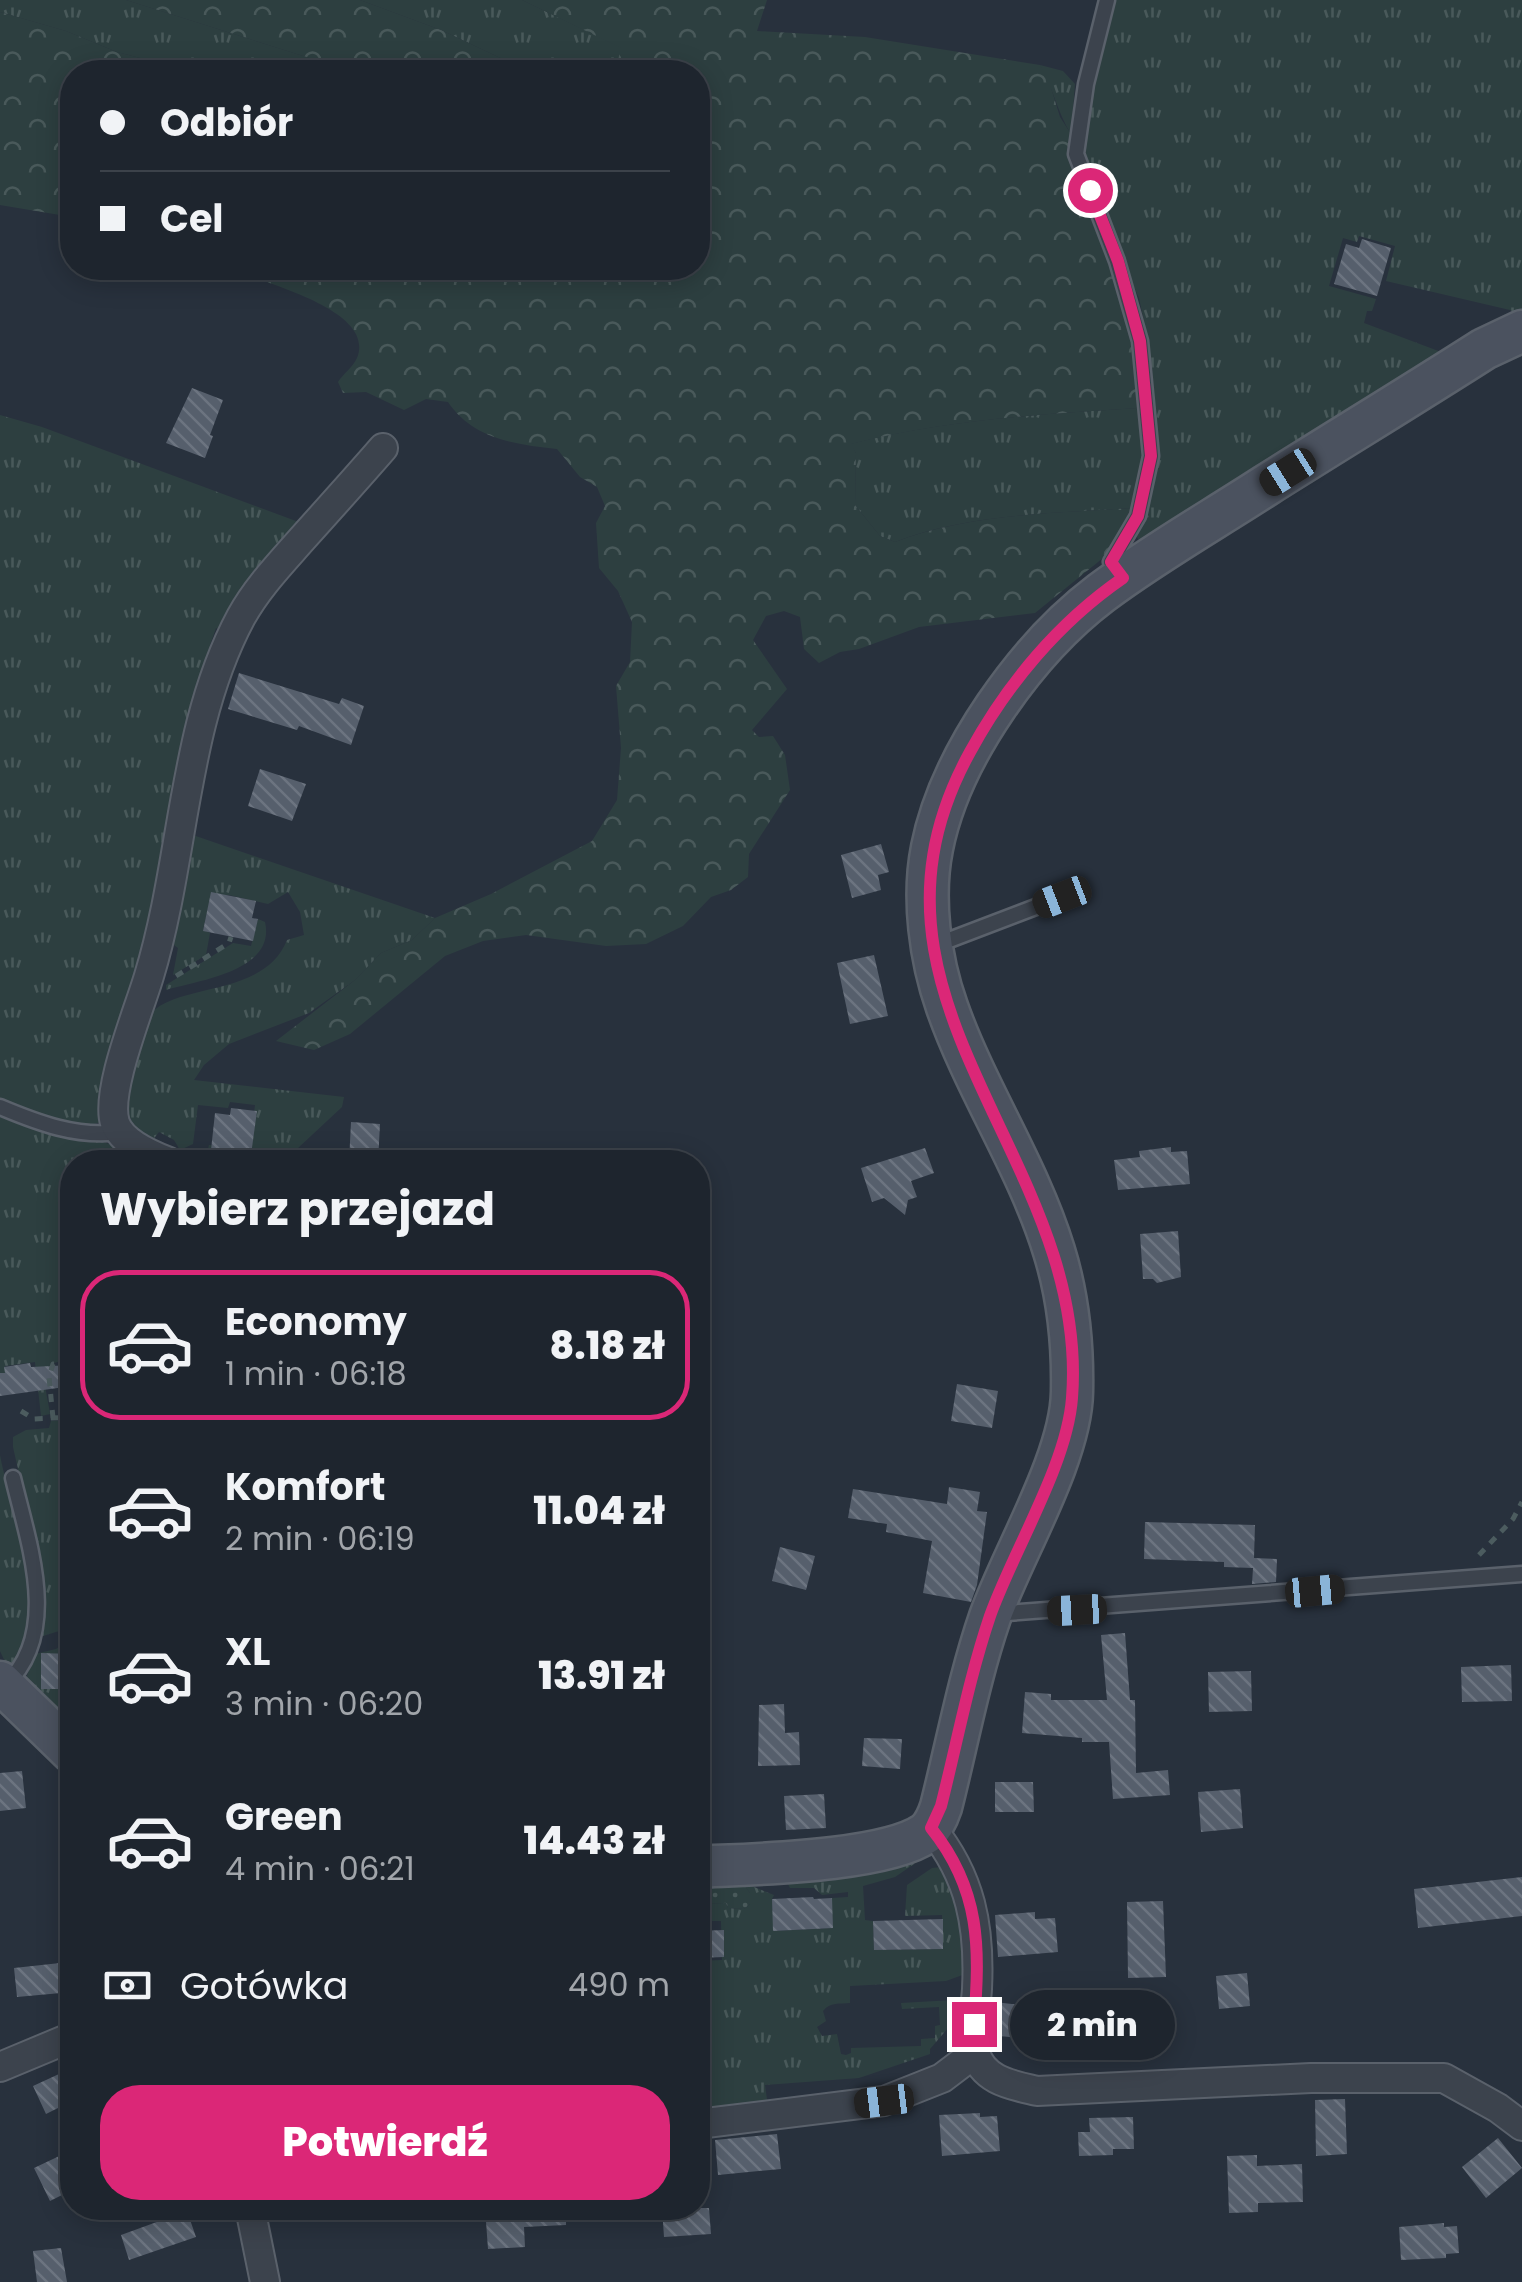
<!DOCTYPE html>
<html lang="pl">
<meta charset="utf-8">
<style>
body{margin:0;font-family:Poppins,sans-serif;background:#262d36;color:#f1f3f6;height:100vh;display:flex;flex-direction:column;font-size:38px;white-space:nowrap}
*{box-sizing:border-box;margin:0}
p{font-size:32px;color:#a1a5aa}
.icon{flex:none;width:55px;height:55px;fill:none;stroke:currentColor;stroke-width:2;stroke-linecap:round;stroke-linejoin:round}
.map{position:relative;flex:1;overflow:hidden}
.drawer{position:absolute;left:60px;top:1150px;width:650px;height:1070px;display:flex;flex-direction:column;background:#1e252e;border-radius:40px;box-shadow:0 5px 25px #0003,0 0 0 2px #3c424a}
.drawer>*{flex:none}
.banner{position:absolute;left:60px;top:60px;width:650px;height:220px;border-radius:40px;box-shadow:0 5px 25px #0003,0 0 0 2px #3c424a;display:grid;align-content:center;height:220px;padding:0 40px;background:#1e252e}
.end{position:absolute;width:45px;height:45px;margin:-22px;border:12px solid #db2777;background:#fff;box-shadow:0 0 0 5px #fff}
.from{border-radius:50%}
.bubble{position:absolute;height:70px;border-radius:35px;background:#1e252e;box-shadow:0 5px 25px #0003,0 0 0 2px #3c424a;font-size:32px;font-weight:800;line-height:70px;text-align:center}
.car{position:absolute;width:30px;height:60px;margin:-30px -15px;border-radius:12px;box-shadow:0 0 8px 2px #0007;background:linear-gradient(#222 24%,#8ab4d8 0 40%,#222 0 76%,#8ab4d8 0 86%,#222 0)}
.banner b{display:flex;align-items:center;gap:35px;height:95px;font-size:38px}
.banner b+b{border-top:2px solid #3c424a}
.banner i{width:25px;height:25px;background:#f1f3f6}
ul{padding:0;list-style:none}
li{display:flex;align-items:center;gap:30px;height:150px;margin:0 20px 15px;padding:0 20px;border:5px solid transparent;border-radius:40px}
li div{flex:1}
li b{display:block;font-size:38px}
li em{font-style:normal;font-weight:800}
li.current{border-color:#db2777}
li>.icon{width:90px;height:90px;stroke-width:1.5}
h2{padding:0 40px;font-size:45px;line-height:120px}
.pay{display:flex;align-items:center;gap:25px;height:110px;padding:0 40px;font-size:38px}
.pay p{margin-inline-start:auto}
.cta{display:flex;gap:20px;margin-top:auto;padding:20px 40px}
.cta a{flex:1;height:115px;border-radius:40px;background:#db2777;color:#fff;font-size:40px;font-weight:800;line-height:115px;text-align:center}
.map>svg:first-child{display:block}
.grass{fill:url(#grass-tufts)}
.forest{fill:url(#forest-crowns)}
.garden{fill:url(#garden-dots)}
.building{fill:url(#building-back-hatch)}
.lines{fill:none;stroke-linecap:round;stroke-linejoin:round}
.lane-casing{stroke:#5a616b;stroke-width:19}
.street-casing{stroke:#5a616b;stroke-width:32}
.secondary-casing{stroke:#5a616b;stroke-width:45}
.path{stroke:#4c5c5f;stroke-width:5;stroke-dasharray:8 8;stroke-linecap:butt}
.lane{stroke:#3c434d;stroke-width:14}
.street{stroke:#3c434d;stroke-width:28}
.secondary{stroke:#4b525f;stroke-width:40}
.route{stroke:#db2777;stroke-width:12}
</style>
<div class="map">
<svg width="1522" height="2282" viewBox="0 0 1522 2282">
<defs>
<pattern id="grass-tufts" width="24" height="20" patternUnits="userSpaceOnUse" patternTransform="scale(2.5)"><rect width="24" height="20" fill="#2d3f40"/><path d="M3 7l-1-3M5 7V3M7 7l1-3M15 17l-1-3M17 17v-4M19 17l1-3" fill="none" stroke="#49595a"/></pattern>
<pattern id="forest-crowns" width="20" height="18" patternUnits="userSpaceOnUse" patternTransform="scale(2.5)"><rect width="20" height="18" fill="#2d3f40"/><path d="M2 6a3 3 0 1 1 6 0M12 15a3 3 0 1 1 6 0" fill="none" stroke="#49595a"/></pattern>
<pattern id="garden-dots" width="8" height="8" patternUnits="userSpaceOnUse" patternTransform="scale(2.5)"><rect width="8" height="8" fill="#2d3f40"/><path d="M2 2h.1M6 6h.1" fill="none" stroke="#49595a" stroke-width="1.8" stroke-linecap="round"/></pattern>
<pattern id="building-back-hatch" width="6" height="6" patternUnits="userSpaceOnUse" patternTransform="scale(2.5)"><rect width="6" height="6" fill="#565f6c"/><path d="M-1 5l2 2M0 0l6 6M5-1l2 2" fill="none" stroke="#6c7480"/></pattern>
</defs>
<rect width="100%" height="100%" fill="#28313d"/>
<path class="grass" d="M0 0H126L354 72H194L117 52 66 31 0 12Z
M360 0H522L622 48 615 72H530L441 30Z
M1112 0H1522V317L1510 310 1386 281 1395 246 1359 236 1357 242 1343 238 1329 286 1376 299 1372 311H1367L1364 323 1449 355 1140 542 1135 534 1153 485 1157 458 1148 341 1139 298 1091 187 1085 154 1090 105Z
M1040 65 1063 71 1075 84 1071 134C1057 112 1053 87 1040 65Z
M1138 408 1143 467 1133 508C1058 513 966 514 895 542L880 536 855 505 856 453 850 444C945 420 1041 414 1138 408Z
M0 415 42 427 304 524 224 631 216 628 210 645 214 659 105 1120C80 1135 26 1109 0 1099Z
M187 833 435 918 412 940 381 953 355 980 309 1013 229 1044 204 1065 194 1080 344 1097 342 1107 298 1148 273 1162H200L184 1156 193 1151 207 1154 209 1145 250 1149 255 1105 230 1102 228 1108 198 1105 193 1144 180 1150 174 1140 159 1132 149 1145C122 1119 118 1107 130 1071 135 1055 138 1034 146 1020 168 980 263 1001 287 940L304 935 300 912 288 892 268 904 229 895H211L203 930 210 933 206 955 173 975 178 948 167 940 172 918 179 919 183 898 176 896Z
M258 919 265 922C276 971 200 980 166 990V985L233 943 251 946Z
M0 1117C46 1136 105 1131 142 1162H72V1360C33 1361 46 1384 50 1414L41 1416 35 1362 5 1366V1373H0Z
M72 1420V1565L63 1608 72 1610V1627L43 1636 42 1575 13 1447V1437L26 1430 49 1428 51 1421Z
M0 1455C11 1516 57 1614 8 1668L0 1651Z
M72 1639V1654H42L41 1689H63V1698L72 1699V1719H63L25 1681 35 1654 56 1649Z
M912 1859 920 1860 895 1877 863 1886 865 1920 873 1921 874 1950 943 1949 942 1915 905 1916 907 1885 932 1868 942 1867 961 1888 965 1974 946 1981 850 1986V2003C839 2004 830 2002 823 2011L826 2021 817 2027 822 2036 837 2034 841 2054 846 2055 851 2053V2048L921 2046V2039L935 2038V2026L940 2025 939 2007 902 2009 901 2003 954 2000 949 2027 930 2049V2054L859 2078 765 2085 768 2107 698 2111V1961L722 1960 721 1921H711L710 1910H698V1904L726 1903 728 1908 744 1909 750 1904V1893L744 1885 733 1884 742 1882 774 1895 772 1899 774 1931 832 1928V1898L848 1897V1892L822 1895 814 1888H790L788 1884 767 1882Z"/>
<path class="forest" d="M126 0H360L441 30 530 72H354Z
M522 0H767L757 31 865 37 1040 65 1048 78 1060 117 1071 134 1069 151 1079 192 1130 310 1138 408C1041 414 946 420 851 444L856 453 855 505 880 536 895 542C968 514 1056 513 1133 508L1103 558 1035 613 919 627 859 649 840 652 819 663 804 649 800 617 784 611 766 616 753 640 787 689 752 730 759 737 773 736 785 755 790 790 749 854 748 877 731 890 711 897 683 926 646 944 606 946 526 935 483 941 445 956 350 1034 314 1050 276 1041 355 980 381 953 412 940 435 918 491 894 592 841 617 800 621 748 616 686 630 662 632 622 618 591 599 568 596 523 605 506 597 487 580 477 557 449C514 444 473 439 448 402L426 399 404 410 366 392 343 393 338 382C343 374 353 367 357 358 377 309 261 283 229 268H698V72H615L621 48Z
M0 12 66 31 117 52 194 72H72V217L0 205Z"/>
<path class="garden" d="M698 1884 744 1885 750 1893V1904L744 1909 728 1908 726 1903 698 1904Z"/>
<path class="building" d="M1362 239 1391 248 1377 296 1334 284 1346 244 1359 248Z
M192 388 223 400 210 435 213 436 205 458 166 443Z
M239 673 339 704 342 698 364 706 351 745 299 726 297 730 228 709Z
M260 769 306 784 292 821 248 806Z
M881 844 889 872 878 875 881 890 852 898 841 855Z
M211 892 256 901 252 918 258 919 253 941 203 931Z
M874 955 888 1016 850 1024 837 963Z
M231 1108 257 1111 251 1155 211 1150 215 1113 230 1115Z
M351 1122 380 1124 378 1162H349Z
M1171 1147V1152L1187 1151 1190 1184 1118 1190 1114 1160 1140 1157 1139 1151Z
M925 1148 934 1173 911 1181 917 1197 908 1200 905 1215 884 1198 872 1202 861 1168Z
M1178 1231 1181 1277 1157 1283 1153 1279H1143L1140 1234Z
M30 1363 31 1367 72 1365V1386L0 1396V1373H5L4 1367Z
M957 1384 998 1391 992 1428 951 1421Z
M949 1487 980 1492 977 1511 987 1512 977 1585 971 1602 923 1593 932 1541 886 1532 887 1524 848 1518 853 1489 947 1504Z
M1145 1522 1255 1525 1254 1558 1277 1559 1276 1582 1252 1584 1253 1568 1224 1567V1562L1144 1559Z
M780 1547 815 1556 806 1590 772 1581Z
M1125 1633 1130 1700H1135L1136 1773 1168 1770 1170 1795 1113 1799 1109 1742H1082V1738L1022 1733 1025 1692 1051 1694V1700H1107L1101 1635Z
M41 1653 72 1654V1689H41Z
M1511 1665 1512 1701 1462 1702 1461 1667Z
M1251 1671 1252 1711 1209 1712 1208 1672Z
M784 1704 785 1733 799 1732 800 1765 758 1766 759 1705Z
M864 1738 902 1739 900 1769 862 1766Z
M22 1771 26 1808 0 1811V1773Z
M995 1782H1033L1034 1812H995Z
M1240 1789 1243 1828 1201 1832 1198 1792Z
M824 1794 826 1828 786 1830 784 1796Z
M1522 1877V1916L1418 1928 1414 1889Z
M813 1897 814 1899 832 1898 833 1928 773 1931 772 1899Z
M1163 1901 1166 1977 1128 1978 1127 1902Z
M1035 1912V1919L1055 1918 1058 1952 998 1957 995 1915Z
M943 1919V1949L874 1950 873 1921Z
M724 1930V1957L698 1958V1931Z
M60 1963V1966L72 1964V1992L17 1997 14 1968Z
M1247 1973 1250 2006 1219 2009 1216 1976Z
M995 2002 1108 2016 1109 2008 1142 2010 1138 2051 991 2035Z
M72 2068V2101L46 2114 33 2086Z
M1345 2099 1347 2154 1316 2156 1315 2100Z
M980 2113V2117L997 2116 1000 2151 942 2156 939 2115Z
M1133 2117 1134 2149H1113V2155L1079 2156 1078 2132H1090L1089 2118Z
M777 2134 781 2169 718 2175 715 2140Z
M1498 2138 1522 2168 1486 2198 1462 2167Z
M72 2150V2190L50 2201 34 2168Z
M1257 2155V2166L1302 2164 1303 2202 1258 2203V2212L1229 2213 1227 2156Z
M485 2208H566V2225L524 2227 525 2247 488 2249Z
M662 2208H709L711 2234 664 2237Z
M187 2211 196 2237 129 2260 121 2235Z
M1444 2223V2227L1457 2226 1459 2253 1446 2254V2258L1401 2260 1399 2227Z
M61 2248 67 2282H37L33 2251Z"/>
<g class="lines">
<defs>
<path id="lane" d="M1107 0 1086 84 1076 154 1117 261 1140 341 1151 456 1138 516 1111 562 1119 573
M936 945 1062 897
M0 1107C38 1123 78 1138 119 1132
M994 1614 1522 1574
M5 1685C62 1633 28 1542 13 1478"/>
<path id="street" d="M169 1162C151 1155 122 1143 115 1123 105 1092 139 1010 149 976 185 858 182 727 241 617 257 588 280 564 302 539 329 509 356 479 383 448
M931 1828C971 1877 980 1927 977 1989 976 2008 969 2034 975 2052 983 2081 1012 2085 1037 2091L1311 2078H1444L1498 2108 1522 2126
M0 2067 72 2037
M698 2124 884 2101 942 2078 975 2053
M250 2208 265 2282"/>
<path id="secondary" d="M0 1682 72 1752
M698 1867C752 1864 884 1862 926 1833 934 1826 938 1816 941 1807 957 1744 969 1678 990 1617 1013 1553 1071 1458 1072 1392 1073 1345 1068 1296 1054 1251 1028 1166 976 1090 947 1007 930 959 922 898 932 848 950 756 1027 649 1101 593 1153 554 1211 521 1265 486 1338 440 1412 395 1484 349L1522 331"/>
</defs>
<use href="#lane" class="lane-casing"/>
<use href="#street" class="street-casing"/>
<use href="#secondary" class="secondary-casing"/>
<path class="path" d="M176 976 229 943 231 937
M21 1411 34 1419 72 1417
M53 1418 49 1377 53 1364 72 1362
M1479 1555 1513 1519 1522 1502"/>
<use href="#lane" class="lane"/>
<use href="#street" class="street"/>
<use href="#secondary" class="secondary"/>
</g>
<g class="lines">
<path class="route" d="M974 2024C980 1948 981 1890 931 1828L941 1806C957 1743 969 1678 990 1616 1013 1551 1067 1465 1072 1398 1091 1156 833 1001 970 752 1007 684 1059 622 1123 578L1111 562 1138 516 1151 456 1140 341 1118 261 1090 190"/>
</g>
</svg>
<i class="end from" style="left:1090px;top:190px"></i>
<i class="end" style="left:974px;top:2024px"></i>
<div class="bubble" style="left:1010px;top:1990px;width:165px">2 min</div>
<i class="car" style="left:1288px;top:472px;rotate:238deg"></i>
<i class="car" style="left:1062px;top:897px;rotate:249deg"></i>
<i class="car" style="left:1315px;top:1591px;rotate:85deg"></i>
<i class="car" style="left:1077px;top:1610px;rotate:267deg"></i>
<i class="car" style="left:884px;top:2101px;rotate:263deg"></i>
<div class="banner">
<b><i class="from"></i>Odbiór</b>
<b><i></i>Cel</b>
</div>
<section class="drawer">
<h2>Wybierz przejazd</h2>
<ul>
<li class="current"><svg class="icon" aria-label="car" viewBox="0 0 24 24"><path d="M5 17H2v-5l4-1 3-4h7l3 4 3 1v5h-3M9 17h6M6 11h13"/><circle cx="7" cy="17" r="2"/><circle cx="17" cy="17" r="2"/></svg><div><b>Economy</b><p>1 min · 06:18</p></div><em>8.18 zł</em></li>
<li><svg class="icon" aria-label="car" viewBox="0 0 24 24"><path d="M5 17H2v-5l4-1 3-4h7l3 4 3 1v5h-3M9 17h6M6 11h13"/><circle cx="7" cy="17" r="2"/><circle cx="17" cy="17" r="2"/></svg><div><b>Komfort</b><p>2 min · 06:19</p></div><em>11.04 zł</em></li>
<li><svg class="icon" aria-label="car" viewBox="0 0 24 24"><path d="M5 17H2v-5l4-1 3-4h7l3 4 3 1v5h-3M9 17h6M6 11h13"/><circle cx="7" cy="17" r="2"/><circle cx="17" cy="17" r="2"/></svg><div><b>XL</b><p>3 min · 06:20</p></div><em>13.91 zł</em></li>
<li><svg class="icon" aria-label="car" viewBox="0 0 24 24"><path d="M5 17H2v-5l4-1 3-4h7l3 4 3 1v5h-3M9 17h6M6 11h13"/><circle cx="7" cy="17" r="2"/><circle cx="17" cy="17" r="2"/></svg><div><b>Green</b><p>4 min · 06:21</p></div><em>14.43 zł</em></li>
</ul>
<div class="pay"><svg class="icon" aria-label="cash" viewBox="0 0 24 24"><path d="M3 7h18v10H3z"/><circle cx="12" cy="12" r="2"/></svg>Gotówka<p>490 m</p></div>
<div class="cta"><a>Potwierdź</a></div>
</section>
</div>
